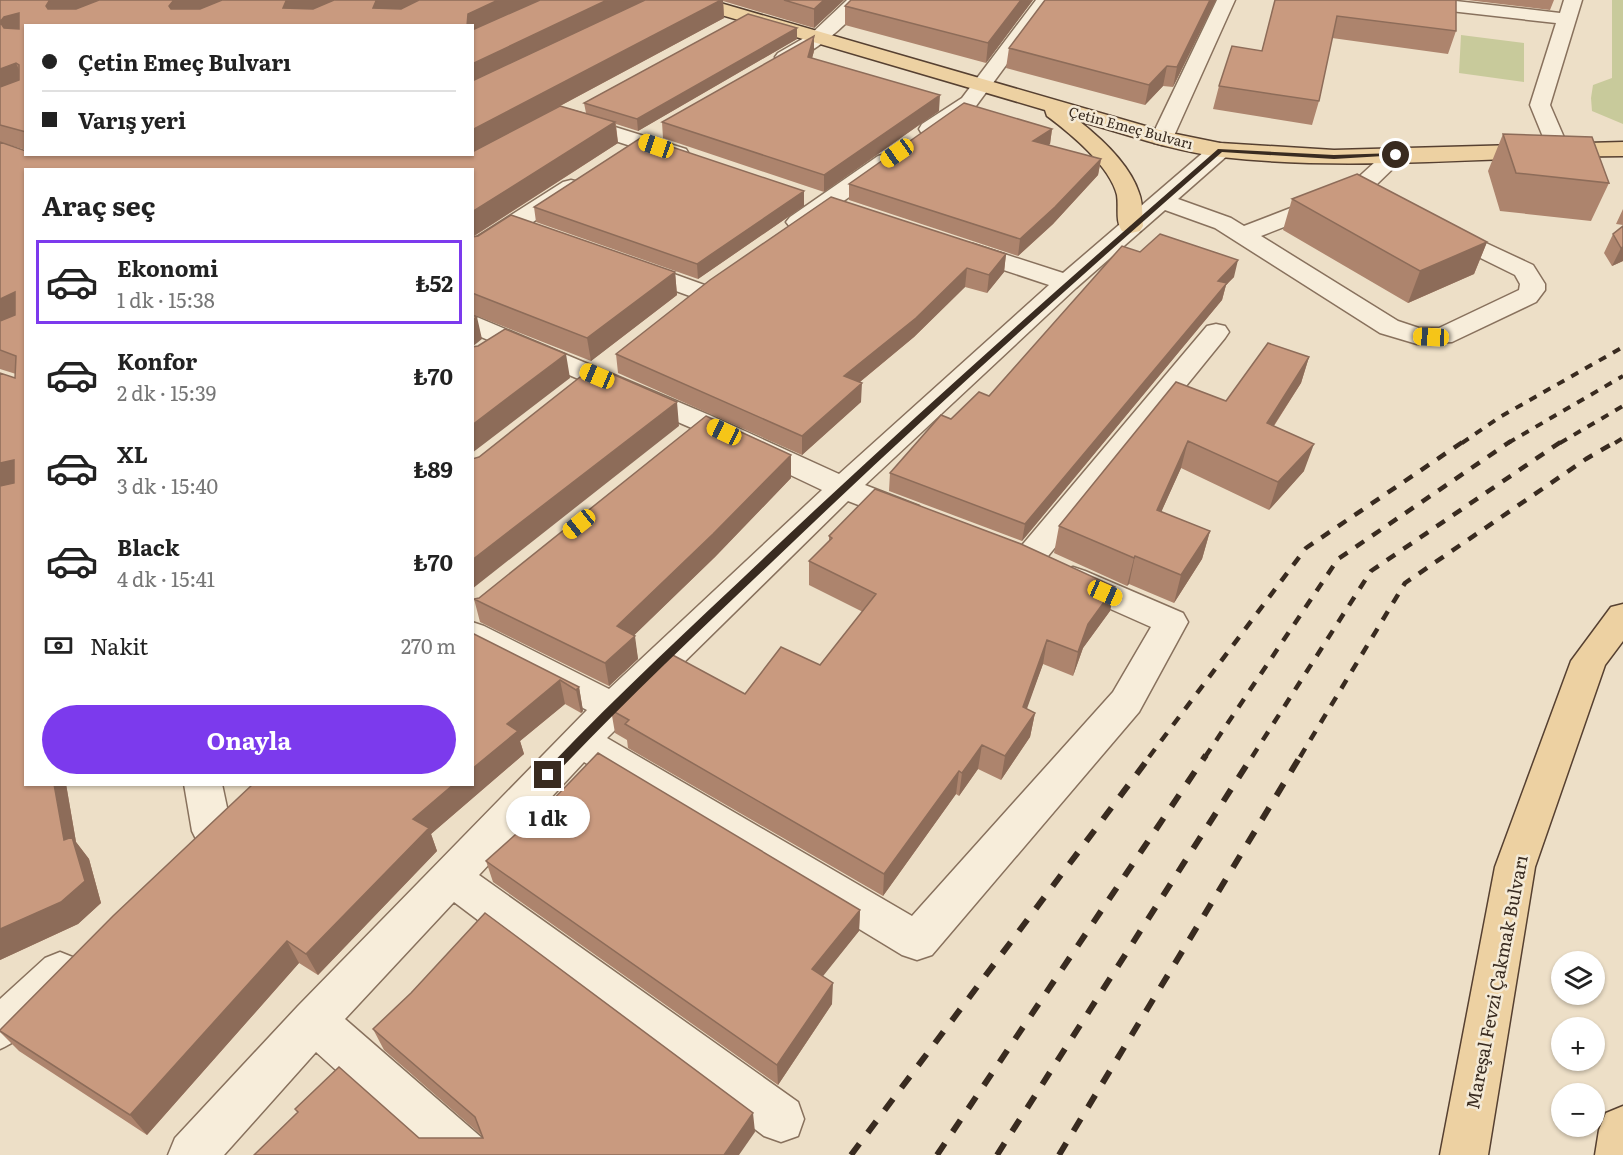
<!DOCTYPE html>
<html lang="tr">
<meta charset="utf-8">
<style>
body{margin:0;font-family:Literata,serif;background:#f6f6f6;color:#222;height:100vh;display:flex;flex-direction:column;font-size:22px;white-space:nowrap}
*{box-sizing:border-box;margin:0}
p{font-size:20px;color:#767676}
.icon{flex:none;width:33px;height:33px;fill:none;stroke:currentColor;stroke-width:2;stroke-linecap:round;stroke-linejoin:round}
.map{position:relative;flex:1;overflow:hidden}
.sheet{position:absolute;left:24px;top:168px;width:450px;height:618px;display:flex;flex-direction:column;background:#fff;border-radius:0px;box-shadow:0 2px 4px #0004}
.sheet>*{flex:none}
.top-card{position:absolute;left:24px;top:24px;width:450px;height:132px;border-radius:0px;box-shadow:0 2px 4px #0004;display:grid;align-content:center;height:132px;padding:0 18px;background:#fff}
.tools{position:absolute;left:1551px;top:951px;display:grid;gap:12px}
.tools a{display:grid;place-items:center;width:54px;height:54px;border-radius:50%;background:#fff;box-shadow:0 2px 4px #0004;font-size:30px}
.end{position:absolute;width:27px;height:27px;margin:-14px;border:8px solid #392b20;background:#fff;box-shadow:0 0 0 3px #fff}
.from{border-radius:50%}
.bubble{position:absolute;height:42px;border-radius:21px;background:#fff;box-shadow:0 2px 4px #0004;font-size:20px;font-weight:700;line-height:42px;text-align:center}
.car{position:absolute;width:18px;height:36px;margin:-18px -9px;border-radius:8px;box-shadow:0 0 4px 2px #0007;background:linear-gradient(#f5c518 24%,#345 0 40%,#f5c518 0 76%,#345 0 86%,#f5c518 0)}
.top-card b{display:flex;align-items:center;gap:21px;height:57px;font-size:22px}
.top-card b+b{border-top:2px solid #e0e0e0}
.top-card i{width:15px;height:15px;background:#222}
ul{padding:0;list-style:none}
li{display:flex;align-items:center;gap:18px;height:84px;margin:0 12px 9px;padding:0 6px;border:3px solid transparent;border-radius:0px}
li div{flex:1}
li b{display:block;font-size:22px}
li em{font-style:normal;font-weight:700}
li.on{border-color:#7c3aed}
li>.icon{width:54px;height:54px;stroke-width:1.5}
h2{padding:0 18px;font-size:27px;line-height:72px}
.pay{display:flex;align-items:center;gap:15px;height:66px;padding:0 18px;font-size:22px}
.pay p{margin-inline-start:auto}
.primary-button{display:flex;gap:12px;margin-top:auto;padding:12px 18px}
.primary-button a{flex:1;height:69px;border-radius:36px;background:#7c3aed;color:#fff;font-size:24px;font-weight:700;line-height:69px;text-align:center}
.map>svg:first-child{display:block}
.green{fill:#c8ca9b}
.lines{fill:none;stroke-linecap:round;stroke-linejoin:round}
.minor-casing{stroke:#88715d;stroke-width:3}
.major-casing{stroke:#564031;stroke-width:3}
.minor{fill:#f7edda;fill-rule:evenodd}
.major{fill:#edd1a2;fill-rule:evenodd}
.rail-far2{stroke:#392b20;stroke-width:4;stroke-dasharray:8 8;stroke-linecap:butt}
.rail-far1{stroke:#392b20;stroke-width:4.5;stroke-dasharray:10 10;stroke-linecap:butt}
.rail{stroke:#392b20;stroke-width:6;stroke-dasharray:14 14;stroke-linecap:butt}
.wall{fill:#ad846d;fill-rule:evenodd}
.shaded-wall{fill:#8d6c59}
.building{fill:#c99a7f;stroke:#8d6c59;stroke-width:1.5;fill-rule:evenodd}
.route{fill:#392b20}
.labels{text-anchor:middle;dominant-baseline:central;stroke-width:5;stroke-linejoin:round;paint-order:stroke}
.far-street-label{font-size:14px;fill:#392b20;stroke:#f4ead7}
.near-street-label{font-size:18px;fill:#392b20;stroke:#f4ead7}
</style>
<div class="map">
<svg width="1623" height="1155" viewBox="0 0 1623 1155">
<rect width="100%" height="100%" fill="#eddfc7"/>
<path class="green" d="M1612 0H1623V124L1592 111 1591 98 1593 85 1612 78Z
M1461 35 1524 43V82L1459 73Z"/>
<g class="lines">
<defs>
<path id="minor" d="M847 0H867C854 19 802 67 778 61L775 57 778 53 811 34Z
M1036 0H1054L976 106 938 134 930 135 922 134 919 129 922 124 962 98Z
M1217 0H1235L1173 138 1170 143 1162 145 1154 143 1151 138Z
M1388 0H1447L1560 13 1564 0H1582L1550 105 1569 149 1566 154 1558 156 1550 154 1530 105 1556 23 1397 5 1391 4Z
M573 114 686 149 689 154 686 159 678 161 565 125 562 120 565 115Z
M1220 143 1228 145 1231 150 1228 155 1178 199 1231 218 1244 226 1319 197 1327 195 1335 197 1339 202 1335 207 1261 236 1398 321 1419 328H1439L1519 290 1520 284 1515 275 1434 235 1431 230 1434 225 1443 223 1533 265 1545 284V290L1536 302 1452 342 1417 344 1380 333 1215 228 1165 210 1076 288 865 485 919 506 924 513 919 520 908 524 848 501 607 738 912 916 1113 692 1151 627 1061 587 1056 579 1061 571 1073 567 1085 571 1183 613 1188 622 1139 712 932 955 917 960 902 955 584 762 479 875 798 1102 804 1119 798 1136 781 1142 764 1136 454 902 345 1019 482 1138 489 1155H430L316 1052 224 1155H168L175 1138 298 1006 587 710 472 651V622L484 626 609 689 822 490 694 429 472 333V315L714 417 839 474 1049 285 955 254 952 249 955 244 964 242 973 244 1063 273 1212 145Z
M1396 148 1404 150 1407 155 1374 187 1397 199 1401 204 1397 209C1383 213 1356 202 1347 189L1351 184 1388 150Z
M886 154 894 156 897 161 894 166 806 227 798 229 790 227 786 222 790 217 878 156Z
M571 180 579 182 583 187 579 192 481 256 472 258V240L563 182Z
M635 260 710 287 714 292 710 297 701 300 626 273 622 268 626 263Z
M1216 324 1225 326 1229 332 1225 338 1040 566 1029 569 1018 566 1013 558 1018 550 1207 326Z
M184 784H222L232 831 226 843 212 848 198 843 192 831Z
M60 952 75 958 82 972C71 996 25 1039 0 1049V999L45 958Z"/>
<path id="major" d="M681 0H710L1166 132 1220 143 1334 150 1623 142V156C1490 156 1354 172 1221 157 1173 151 1126 134 1079 121 1102 139 1130 165 1139 193 1143 203 1142 215 1143 226L1140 231 1131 233 1122 231C1115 221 1119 207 1117 195 1110 166 1070 133 1047 116L1045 110 684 4Z
M1623 604V641L1605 665 1535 867 1488 1155H1440L1495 867 1571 661 1611 607Z
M1623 1106V1155H1595L1599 1130 1606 1113Z"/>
</defs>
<use href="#minor" class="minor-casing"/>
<use href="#major" class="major-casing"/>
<use href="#minor" class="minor"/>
<use href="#major" class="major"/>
<path class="rail-far2" d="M1462 443 1500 417 1623 347
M1508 443 1623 376
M1560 443 1623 406
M1615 443 1623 438"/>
<path class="rail-far1" d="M1149 757 1306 548 1464 441
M1205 757 1338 559 1511 441
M1252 757 1371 571 1562 441
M1300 757 1405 583 1586 459 1617 441"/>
<path class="rail" d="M851 1155 1151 755
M937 1155 1206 755
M997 1155 1253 755
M1059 1155 1301 755"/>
</g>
<path class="wall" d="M0 0H844L814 28 723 1 724 18 560 106 586 113 584 103 748 14 797 28V39L638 131 616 124 618 143 473 237 478 236 511 215 675 272 677 295 591 361 472 314V170H26V784H66L76 842 89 859 101 903 78 924 0 960V373L15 378 16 374 0 369ZM26 26H472V154H26V151L2 143 26 150Z
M1033 0 986 63 845 25V6Z
M1216 0 1173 87 1163 86 1145 105 1006 68 1009 48Z
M1275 0 1456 31 1448 54 1332 38 1319 101 1312 125 1213 109 1219 86 1262 51Z
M1467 0H1554L1550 10Z
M814 51 812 58 939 111 824 192 663 138 662 122Z
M1052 129 1050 144 1048 145 1101 159 1098 175 1053 224 1018 256 849 200V184Z
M1503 134 1609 183 1591 221 1500 211 1488 171Z
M804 191V206L698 279 536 222 534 207Z
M1292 199 1487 242 1474 274 1408 303 1283 230Z
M1623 209V225L1616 224Z
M1623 226V261L1612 266 1604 253 1613 234Z
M1140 252 1234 277 1226 285 1222 300 1022 541 889 491 890 473 951 419 989 396Z
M1006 254 1004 272 987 293 965 287 914 337 860 382 861 402 802 455 618 373 616 354Z
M1309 357 1301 383 1274 426 1304 471 1269 510 1181 468 1161 512 1210 531 1202 559 1174 603 1129 584 1127 586 1054 553 1059 526 1226 401Z
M791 455V478L715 557 634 635 638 659 609 686 480 622 474 599 479 598Z
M829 536 1115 587 1110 611 1083 648 1073 676 1043 664 1026 709 1035 713 1030 737 1001 780 978 769 959 796 956 794 883 896 628 748 627 740 615 733 611 710 745 694 820 665 863 612 809 585V561L829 541Z
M472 633 579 687 583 711 581 713 565 704 520 741 524 754 431 834 437 851 318 975 299 963 147 1135 19 1051 0 1032Z
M486 861 860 910 859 931 822 976 832 1004 778 1085 493 882Z
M373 1029 755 1132 254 1155 298 1113 295 1109 419 1138H483L481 1135 384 1050Z"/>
<path class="shaded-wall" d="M51 0H109L57 20 46 6 49 1Z
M175 0H231L176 25 169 6 173 1Z
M288 0H340L289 26 283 8 286 1Z
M377 0H422L380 20 373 8 376 1Z
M498 0H544L472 32V26H467L468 14Z
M607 0H648L472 86V64Z
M721 0H723L724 18 472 153V130Z
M824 0H844L814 28V9Z
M1021 0H1033L986 63 988 43Z
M1210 0H1216L1173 87 1177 67Z
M19 13 26 28 9 42 0 22 4 17Z
M797 28V39L638 131 637 119Z
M814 36V51L808 73V57Z
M16 63 25 83 0 92V69Z
M1167 66 1163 86 1145 105 1149 85Z
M940 95 939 111 824 192V175Z
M615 122 618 143 472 237V212Z
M1052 129 1050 144 1031 157 1033 141Z
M1101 159 1098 175 1053 224 1018 256 1020 239Z
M804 191V206L698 279 697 264Z
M1487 242 1474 274 1408 303 1420 271Z
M1623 247V261L1612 266 1621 248Z
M1006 254 1004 272 987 293 989 275Z
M1238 260 1234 277 1226 285 1222 300 1022 541 1025 524 1218 281Z
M967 268 965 287 914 337 844 395V376Z
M675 272 677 295 591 361 587 338Z
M15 292 26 313 0 327V299Z
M477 317 482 339 472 347V320Z
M566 354 570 378 472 453V425Z
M1309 357 1301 383 1258 450 1267 423Z
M862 383 861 402 802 455V436Z
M677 402 679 426 472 589V560Z
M1188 441 1181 468 1150 537 1157 510Z
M1314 444 1304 471 1269 510 1278 482Z
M791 455V478L715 557 620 649 617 626Z
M14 460 26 480 0 490V463Z
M1210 531 1202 559 1174 603 1181 575Z
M1135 556 1129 584 1127 586 1134 558Z
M1115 587 1110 611 1083 648 1073 676 1078 652 1088 624Z
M635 636 638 659 609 686 605 663Z
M1047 640 1043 664 1019 731 1023 707Z
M560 680 565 704 520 741 524 754 431 834 437 851 318 975 306 954 413 819 454 784H472V769L507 724Z
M579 687 583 711 581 713 576 690Z
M1035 713 1030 737 1001 780 1005 756Z
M982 745 978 769 959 796 962 773Z
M959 771 956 794 883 896 884 874Z
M54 784H66L76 842 89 859 101 903 78 924 0 960V929L64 840Z
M860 910 859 931 812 990V969Z
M287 941 299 963 147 1135 130 1115Z
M833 983 832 1004 778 1085 777 1065Z
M753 1113 755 1132 739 1155H724Z"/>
<path class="building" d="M0 0H51L49 1 46 6 48 9H76L99 0H175L173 1 169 6 171 9H200L222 0H288L286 1 283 8 313 9 334 0H377L376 1 373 8 401 9 419 0H498L468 14 467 26H26V132L0 125V87L19 80V65L16 63 0 69ZM19 13V29L4 28 0 22 4 17Z
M540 0H607L472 64V30Z
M645 0H721L472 130V81Z
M784 0H824L814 9Z
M851 0H1021L988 43 845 6Z
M1045 0H1210L1177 67 1167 66 1149 85 1009 48Z
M1275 0H1456V31L1337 16 1319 101 1219 86 1232 46 1262 51Z
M748 14 797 28 637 119 584 103Z
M814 36 808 57 940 95 824 175 662 122Z
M964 103 1052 129 1033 141 1101 159 1055 207 1020 239 849 184Z
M560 106 615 122 472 212V170H26V784H54L64 840 72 837 85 881 61 902 0 929V486L14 483V460L0 463V373L15 378 16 356 0 350V321L15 315V292L0 299V142L26 151V154H472V152Z
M1503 134 1592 137 1609 183 1516 173Z
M642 137 804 191 697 264 534 207Z
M1357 174 1487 242 1420 271 1292 199Z
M831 197 1006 254 989 275 967 268 916 318 844 376 862 383 802 436 616 354 710 280Z
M511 215 675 272 587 338 472 293V237L478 236Z
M1623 226V247L1621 248 1613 234Z
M1160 234 1238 260 1218 281 1227 283 1025 524 890 473 941 415 951 419 979 392 989 396 1122 246 1140 252Z
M472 315 477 317 472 320Z
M505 329 566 354 472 425V347L478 346Z
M1268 343 1309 357 1267 423 1314 444 1278 482 1188 441 1157 510 1210 531 1181 575 1135 556 1134 558 1059 526 1176 382 1226 401Z
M594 366 677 402 472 560V459L479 457Z
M706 416 791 455 713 534 617 626 635 636 605 663 474 599 479 598Z
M875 489 1021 544 1115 587 1088 624 1078 652 1047 640 1023 707 1035 713 1005 756 982 745 962 773 959 771 884 874 625 724 629 720 611 710 669 653 745 694 781 647 820 665 876 594 809 561 832 538 829 536Z
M472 633 579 687 576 690 560 680 507 724 518 731 472 769Z
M598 753 860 910 812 969 833 983 777 1065 486 861 544 809Z
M253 784H454L413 819 429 828 306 954 287 941 130 1115 0 1031V1030L113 916Z
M485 913 753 1113 724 1155H254L298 1112 295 1109 339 1067 419 1138H483L475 1117 373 1029 411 993Z"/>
<path class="route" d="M1218 149 1334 155 1396 153 1400 155 1334 159 1222 152C1069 286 919 421 772 562 697 633 623 703 552 778H544V772C615 697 691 627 766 556 913 417 1065 282 1218 149Z"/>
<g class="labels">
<g class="far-street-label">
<text transform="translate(1131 127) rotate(15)">Çetin Emeç Bulvarı</text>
</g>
<g class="near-street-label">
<text transform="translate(1496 982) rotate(-79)">Mareşal Fevzi Çakmak Bulvarı</text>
</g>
</g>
</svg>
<div class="tools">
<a><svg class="icon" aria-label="layers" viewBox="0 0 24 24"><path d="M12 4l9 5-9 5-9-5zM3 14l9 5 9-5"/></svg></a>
<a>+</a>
<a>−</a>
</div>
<i class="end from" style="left:1396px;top:155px"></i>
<i class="end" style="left:548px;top:775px"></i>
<div class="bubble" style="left:506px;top:796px;width:84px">1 dk</div>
<i class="car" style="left:656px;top:146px;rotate:289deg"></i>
<i class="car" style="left:897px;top:153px;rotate:235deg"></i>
<i class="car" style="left:1431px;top:337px;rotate:273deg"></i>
<i class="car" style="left:597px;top:376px;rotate:293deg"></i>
<i class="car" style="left:724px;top:432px;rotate:295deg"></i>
<i class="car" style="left:579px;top:524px;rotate:231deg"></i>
<i class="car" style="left:1105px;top:593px;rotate:114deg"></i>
<div class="top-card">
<b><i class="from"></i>Çetin Emeç Bulvarı</b>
<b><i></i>Varış yeri</b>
</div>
<section class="sheet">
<h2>Araç seç</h2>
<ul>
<li class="on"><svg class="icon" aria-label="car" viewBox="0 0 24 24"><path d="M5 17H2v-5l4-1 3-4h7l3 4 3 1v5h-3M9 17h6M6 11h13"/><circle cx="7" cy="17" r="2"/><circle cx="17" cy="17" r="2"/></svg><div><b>Ekonomi</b><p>1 dk · 15:38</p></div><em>₺52</em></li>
<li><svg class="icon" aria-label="car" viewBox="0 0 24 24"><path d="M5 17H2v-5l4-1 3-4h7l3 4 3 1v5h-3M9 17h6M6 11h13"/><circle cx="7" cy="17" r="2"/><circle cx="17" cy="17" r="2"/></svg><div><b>Konfor</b><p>2 dk · 15:39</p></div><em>₺70</em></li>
<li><svg class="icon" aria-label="car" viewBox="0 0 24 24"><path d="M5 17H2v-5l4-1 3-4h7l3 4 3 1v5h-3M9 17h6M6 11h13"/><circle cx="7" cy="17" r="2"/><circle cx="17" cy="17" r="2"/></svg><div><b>XL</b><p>3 dk · 15:40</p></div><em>₺89</em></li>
<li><svg class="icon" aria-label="car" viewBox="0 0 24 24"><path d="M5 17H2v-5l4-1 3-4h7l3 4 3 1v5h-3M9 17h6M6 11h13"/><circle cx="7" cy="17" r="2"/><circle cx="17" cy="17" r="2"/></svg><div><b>Black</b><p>4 dk · 15:41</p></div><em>₺70</em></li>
</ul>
<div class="pay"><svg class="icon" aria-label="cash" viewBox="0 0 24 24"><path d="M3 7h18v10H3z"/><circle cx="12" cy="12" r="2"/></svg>Nakit<p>270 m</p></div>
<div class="primary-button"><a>Onayla</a></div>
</section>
</div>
